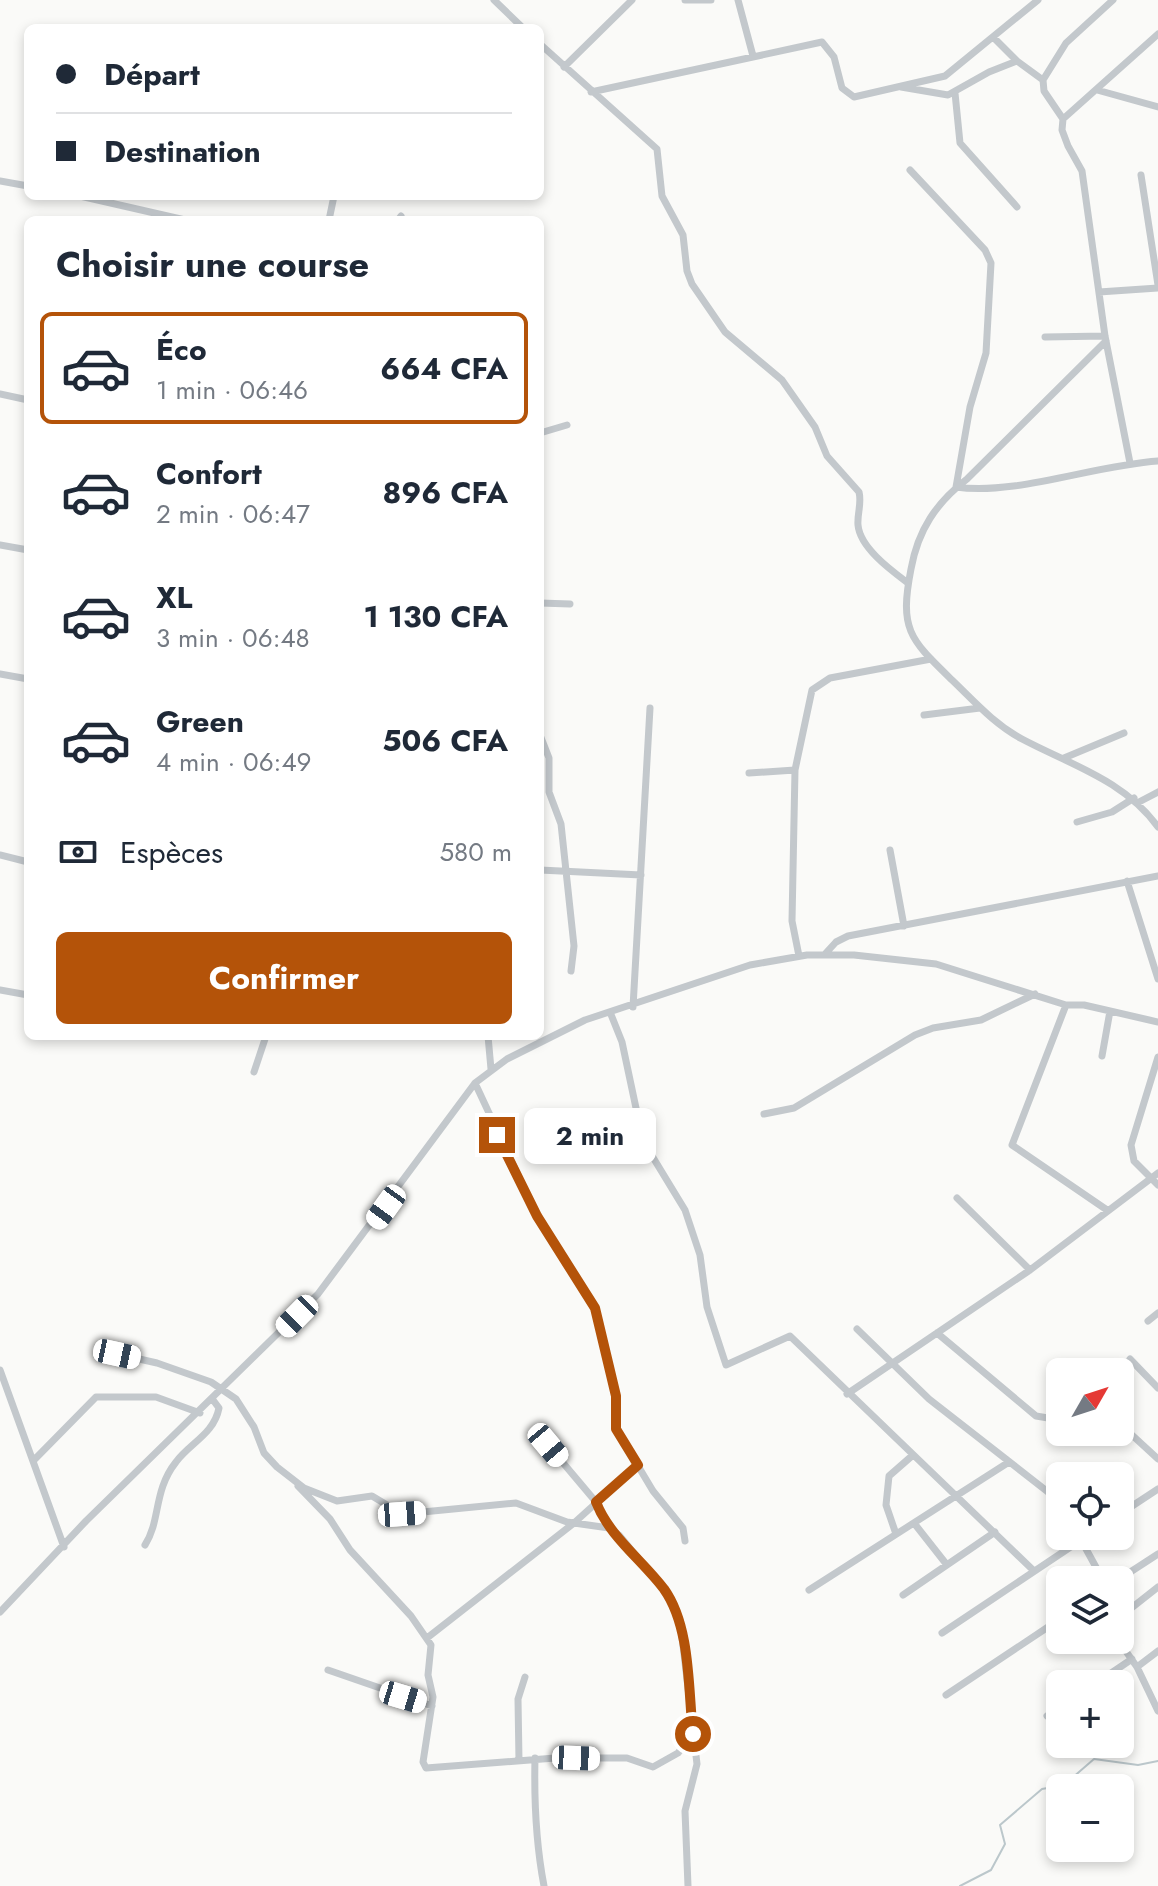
<!DOCTYPE html>
<html lang="fr">
<meta charset="utf-8">
<style>
body{margin:0;font-family:Jost,sans-serif;background:#f6f6f7;color:#1f2937;height:100vh;display:flex;flex-direction:column;font-size:30px;white-space:nowrap}
*{box-sizing:border-box;margin:0}
p{font-size:26px;color:#747a83}
.icon{flex:none;width:44px;height:44px;fill:none;stroke:currentColor;stroke-width:2;stroke-linecap:round;stroke-linejoin:round}
.map{position:relative;flex:1;overflow:hidden}
.drawer{position:absolute;left:24px;top:216px;width:520px;height:824px;display:flex;flex-direction:column;background:#fff;border-radius:12px;box-shadow:0 4px 12px #0003}
.drawer>*{flex:none}
.guide{position:absolute;left:24px;top:24px;width:520px;height:176px;border-radius:12px;box-shadow:0 4px 12px #0003;display:grid;align-content:center;height:176px;padding:0 32px;background:#fff}
.needle{width:52px;rotate:51deg}
.controls{position:absolute;left:1046px;top:1358px;display:grid;gap:16px}
.controls a{display:grid;place-items:center;width:88px;height:88px;border-radius:12px;background:#fff;box-shadow:0 4px 12px #0003;font-size:40px}
.end{position:absolute;width:36px;height:36px;margin:-18px;border:10px solid #b45309;background:#fff;box-shadow:0 0 0 4px #fff}
.from{border-radius:50%}
.bubble{position:absolute;height:56px;border-radius:12px;background:#fff;box-shadow:0 4px 12px #0003;font-size:26px;font-weight:700;line-height:56px;text-align:center}
.car{position:absolute;width:24px;height:48px;margin:-24px -12px;border-radius:10px;box-shadow:0 0 6px 2px #0007;background:linear-gradient(#fff 24%,#345 0 40%,#fff 0 76%,#345 0 86%,#fff 0)}
.guide b{display:flex;align-items:center;gap:28px;height:76px;font-size:30px}
.guide b+b{border-top:2px solid #e0e1e3}
.guide i{width:20px;height:20px;background:#1f2937}
ul{padding:0;list-style:none}
li{display:flex;align-items:center;gap:24px;height:112px;margin:0 16px 12px;padding:0 16px;border:4px solid transparent;border-radius:12px}
li div{flex:1}
li b{display:block;font-size:30px}
li em{font-style:normal;font-weight:700}
li.selected{border-color:#b45309}
li>.icon{width:72px;height:72px;stroke-width:1.5}
h2{padding:0 32px;font-size:36px;line-height:96px}
.pay{display:flex;align-items:center;gap:20px;height:88px;padding:0 32px;font-size:30px}
.pay p{margin-inline-start:auto}
.button{display:flex;gap:16px;margin-top:auto;padding:16px 32px}
.button a{flex:1;height:92px;border-radius:12px;background:#b45309;color:#fff;font-size:32px;font-weight:700;line-height:92px;text-align:center}
.map>svg:first-child{display:block}
.lines{fill:none;stroke-linecap:round;stroke-linejoin:round}
.stream{stroke:#bbc7cb;stroke-width:2}
.minor{stroke:#c3c8cc;stroke-width:7}
.route{stroke:#b45309;stroke-width:10}
</style>
<div class="map">
<svg width="1158" height="1886" viewBox="0 0 1158 1886">
<rect width="100%" height="100%" fill="#fafaf8"/>
<g class="lines">
<path class="stream" d="M960 1886 991 1870 1005 1844 1000 1825 1042 1789 1064 1785 1094 1759 1138 1765 1158 1761"/>
<path class="minor" d="M494 0 523 28
M685 0H711
M738 0 753 56
M1113 0 1066 43 1043 80 1044 91 1063 119 1062 130 1068 146 1082 171 1105 336 1130 463
M994 38 1017 61
M540 44 657 149 662 196 683 235 687 271 692 284 725 332 782 380 815 427 827 456 859 492C862 503 857 514 858 525 860 548 892 571 908 583
M564 67 632 0
M901 87 948 95 989 72 1017 61 1043 80
M1097 90 1158 107
M591 92 822 42 834 57 842 88 854 97 945 76 1038 0
M955 93 960 143 1017 207
M1063 119 1158 34
M910 170 985 250 991 263 986 353 970 407 956 487C1014 496 1095 465 1158 461
M1141 175 1158 285
M0 181 28 186
M80 196 185 220
M329 220 334 196
M398 220 401 216
M1099 292 1158 288
M1045 337 1105 336
M1106 341 967 479C936 503 918 530 911 569 899 630 910 639 952 680 974 701 994 724 1022 739 1071 765 1124 780 1158 827
M0 394 28 400
M540 433 567 425
M0 545 28 550
M540 603 570 604
M0 674 28 679
M924 715 980 708
M540 735 549 758V792L561 824 574 946 571 971
M1064 758 1124 733
M749 773 795 770
M1139 802 1158 792
M1077 822 1112 812 1134 798
M890 850 904 926
M0 855 28 862
M540 870 641 875
M1127 881 1158 979
M825 954 836 942 848 936 1158 876
M799 956 792 921 795 770 812 690 830 678 931 659
M0 990 28 995
M1066 1005 1012 1145 1107 1210
M633 1007 650 708
M610 1012 622 1042 643 1141 685 1210 700 1255 707 1307 726 1365 790 1336 1033 1570
M488 1036 491 1069
M1102 1056 1110 1011
M1158 1057 1131 1145 1134 1161 1158 1185
M254 1072 266 1036
M475 1083 537 1216 595 1308 616 1396V1429L653 1491 683 1528 685 1541
M764 1114 794 1108 915 1035 933 1028 981 1020 1035 994
M957 1198 1030 1270
M1148 1321 1158 1313
M857 1329 929 1399 1048 1492 1060 1510
M937 1333 1036 1416 1060 1420
M117 1354 157 1363 211 1382 236 1399 254 1427 264 1453 277 1467 304 1488 337 1501 372 1496 402 1514 516 1503 567 1522 609 1528 619 1535 665 1591 680 1620 697 1764 685 1811 688 1886
M1130 1359 1158 1388
M0 1370 64 1547
M847 1394 1030 1270 1158 1173
M1120 1424 1158 1459
M548 1445 596 1502 609 1528
M35 1459 96 1397H156L200 1413
M298 1486 330 1519 350 1550 411 1616 431 1645 428 1675 433 1697 423 1762 426 1768 555 1758H627L653 1767 678 1753 693 1734
M1120 1514 1158 1489
M914 1523 947 1565
M896 1534 886 1505 889 1476 913 1455
M1080 1538 1103 1580
M145 1545C161 1520 153 1491 176 1462 190 1443 214 1434 219 1408L213 1400
M1118 1580 1158 1554
M809 1590 1009 1462
M903 1595 995 1532
M0 1612 86 1521 318 1294 475 1083 507 1059 585 1020 750 965 807 955H854L936 964 1066 1005H1084L1158 1022
M1120 1617 1158 1587
M942 1633 1087 1536
M427 1638 574 1523 638 1465
M1118 1640 1137 1667 1158 1711
M1137 1667 1158 1651
M328 1670 432 1706
M1095 1684 1132 1659
M946 1695 1060 1619
M1047 1716 1060 1707
M535 1758C534 1801 536 1844 544 1886
M519 1761 518 1699 525 1677"/>
</g>
<g class="lines">
<path class="route" d="M497 1135 537 1216 595 1308 616 1396V1429L638 1465 596 1502C609 1536 642 1560 664 1589 691 1627 688 1689 693 1734"/>
</g>
</svg>
<div class="controls">
<a><svg class="needle" viewBox="-14 -14 28 28"><path d="M0-13l5 13h-10z" fill="#e53935"/><path d="M0 13l5-13h-10z" fill="#747a83"/></svg></a>
<a><svg class="icon" aria-label="locate" viewBox="0 0 24 24"><circle cx="12" cy="12" r="6"/><path d="M12 2v4M12 18v4M2 12h4M18 12h4"/></svg></a>
<a><svg class="icon" aria-label="layers" viewBox="0 0 24 24"><path d="M12 4l9 5-9 5-9-5zM3 14l9 5 9-5"/></svg></a>
<a>+</a>
<a>−</a>
</div>
<i class="end from" style="left:693px;top:1734px"></i>
<i class="end" style="left:497px;top:1135px"></i>
<div class="bubble" style="left:524px;top:1108px;width:132px">2 min</div>
<i class="car" style="left:386px;top:1207px;rotate:216deg"></i>
<i class="car" style="left:297px;top:1316px;rotate:225deg"></i>
<i class="car" style="left:117px;top:1354px;rotate:102deg"></i>
<i class="car" style="left:548px;top:1445px;rotate:140deg"></i>
<i class="car" style="left:402px;top:1514px;rotate:86deg"></i>
<i class="car" style="left:403px;top:1697px;rotate:107deg"></i>
<i class="car" style="left:576px;top:1758px;rotate:92deg"></i>
<div class="guide">
<b><i class="from"></i>Départ</b>
<b><i></i>Destination</b>
</div>
<section class="drawer">
<h2>Choisir une course</h2>
<ul>
<li class="selected"><svg class="icon" aria-label="car" viewBox="0 0 24 24"><path d="M5 17H2v-5l4-1 3-4h7l3 4 3 1v5h-3M9 17h6M6 11h13"/><circle cx="7" cy="17" r="2"/><circle cx="17" cy="17" r="2"/></svg><div><b>Éco</b><p>1 min · 06:46</p></div><em>664 CFA</em></li>
<li><svg class="icon" aria-label="car" viewBox="0 0 24 24"><path d="M5 17H2v-5l4-1 3-4h7l3 4 3 1v5h-3M9 17h6M6 11h13"/><circle cx="7" cy="17" r="2"/><circle cx="17" cy="17" r="2"/></svg><div><b>Confort</b><p>2 min · 06:47</p></div><em>896 CFA</em></li>
<li><svg class="icon" aria-label="car" viewBox="0 0 24 24"><path d="M5 17H2v-5l4-1 3-4h7l3 4 3 1v5h-3M9 17h6M6 11h13"/><circle cx="7" cy="17" r="2"/><circle cx="17" cy="17" r="2"/></svg><div><b>XL</b><p>3 min · 06:48</p></div><em>1 130 CFA</em></li>
<li><svg class="icon" aria-label="car" viewBox="0 0 24 24"><path d="M5 17H2v-5l4-1 3-4h7l3 4 3 1v5h-3M9 17h6M6 11h13"/><circle cx="7" cy="17" r="2"/><circle cx="17" cy="17" r="2"/></svg><div><b>Green</b><p>4 min · 06:49</p></div><em>506 CFA</em></li>
</ul>
<div class="pay"><svg class="icon" aria-label="cash" viewBox="0 0 24 24"><path d="M3 7h18v10H3z"/><circle cx="12" cy="12" r="2"/></svg>Espèces<p>580 m</p></div>
<div class="button"><a>Confirmer</a></div>
</section>
</div>
